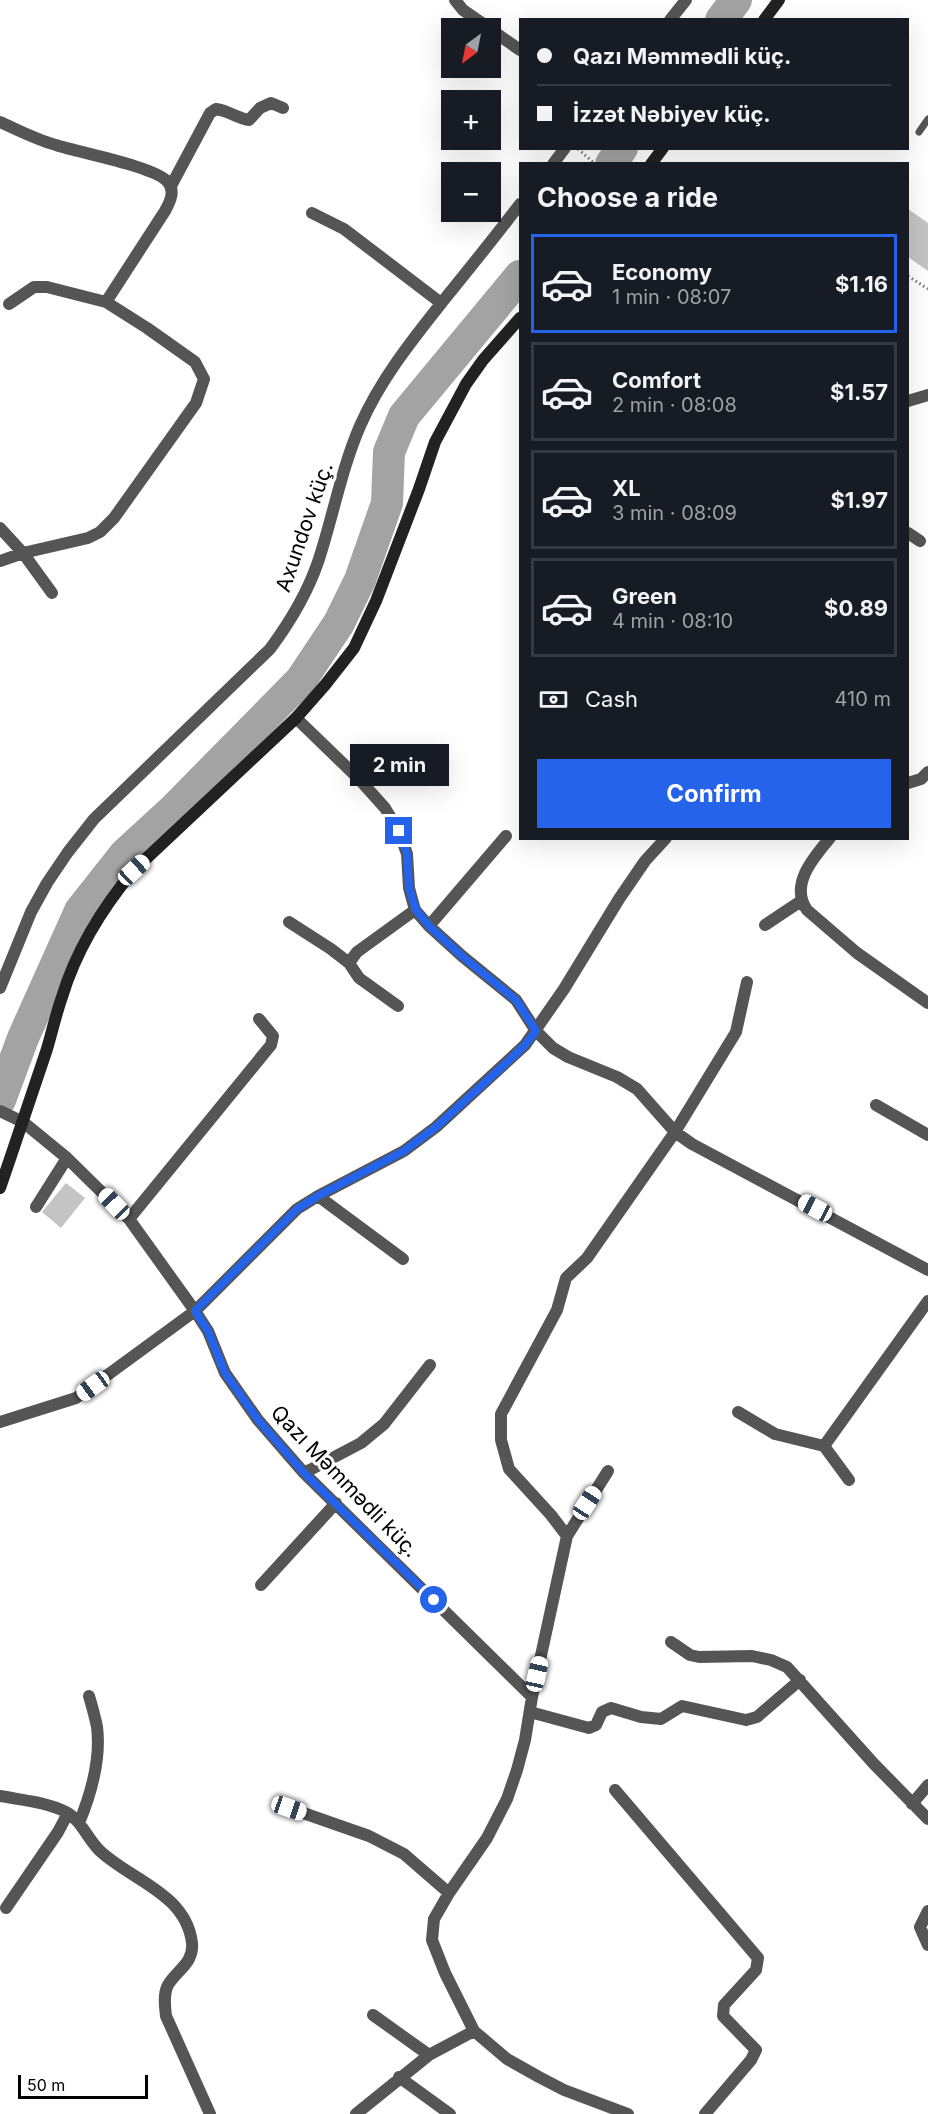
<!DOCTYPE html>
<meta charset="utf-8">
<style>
body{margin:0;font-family:Inter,sans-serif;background:#20242c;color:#f1f3f6;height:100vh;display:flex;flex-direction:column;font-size:22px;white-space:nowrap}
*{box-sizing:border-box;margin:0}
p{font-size:20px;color:#9ea1a6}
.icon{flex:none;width:33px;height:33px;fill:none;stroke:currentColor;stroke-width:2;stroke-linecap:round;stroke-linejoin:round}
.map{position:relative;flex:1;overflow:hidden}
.panel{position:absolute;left:519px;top:162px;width:390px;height:678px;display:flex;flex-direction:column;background:#171b24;border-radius:0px;box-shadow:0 6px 24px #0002}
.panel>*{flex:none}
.top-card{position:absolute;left:519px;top:18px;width:390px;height:132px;border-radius:0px;box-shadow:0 6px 24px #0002;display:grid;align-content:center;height:132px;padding:0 18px;background:#171b24}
.needle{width:39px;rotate:212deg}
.buttons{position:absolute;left:441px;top:18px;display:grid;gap:12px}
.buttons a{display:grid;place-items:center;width:60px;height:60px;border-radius:0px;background:#171b24;box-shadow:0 6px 24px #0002;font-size:30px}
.scale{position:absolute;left:18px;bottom:15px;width:130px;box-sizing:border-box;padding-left:6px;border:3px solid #000;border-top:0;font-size:16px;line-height:21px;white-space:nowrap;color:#000;-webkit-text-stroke:4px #fff;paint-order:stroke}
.end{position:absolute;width:27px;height:27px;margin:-14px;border:8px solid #2563eb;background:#fff;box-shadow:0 0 0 3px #fff}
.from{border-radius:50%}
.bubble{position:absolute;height:42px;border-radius:0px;background:#171b24;box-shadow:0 6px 24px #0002;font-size:20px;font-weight:700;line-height:42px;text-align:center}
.car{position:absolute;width:18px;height:36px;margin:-18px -9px;border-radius:8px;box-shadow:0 0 4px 2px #0007;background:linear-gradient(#fff 24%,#345 0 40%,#fff 0 76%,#345 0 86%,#fff 0)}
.top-card b{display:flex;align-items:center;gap:21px;height:57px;font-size:22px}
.top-card b+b{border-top:2px solid #363941}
.top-card i{width:15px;height:15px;background:#f1f3f6}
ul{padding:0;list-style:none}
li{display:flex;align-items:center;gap:18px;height:99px;margin:0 12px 9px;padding:0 6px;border:3px solid #363941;border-radius:0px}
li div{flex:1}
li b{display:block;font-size:22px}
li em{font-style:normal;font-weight:700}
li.current{border-color:#2563eb}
li>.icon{width:54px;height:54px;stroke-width:1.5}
h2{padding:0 18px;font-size:27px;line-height:72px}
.pay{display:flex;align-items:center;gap:15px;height:66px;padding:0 18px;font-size:22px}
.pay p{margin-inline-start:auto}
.primary-button{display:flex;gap:12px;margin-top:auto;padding:12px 18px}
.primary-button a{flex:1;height:69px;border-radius:0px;background:#2563eb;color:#fff;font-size:24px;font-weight:700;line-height:69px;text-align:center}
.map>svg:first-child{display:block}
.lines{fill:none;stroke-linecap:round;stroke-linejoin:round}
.river{stroke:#a3a3a3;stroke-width:32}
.building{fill:#c4c4c4}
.path{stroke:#777;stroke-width:3;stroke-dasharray:1.5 3;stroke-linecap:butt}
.lane{stroke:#555;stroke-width:7}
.street{stroke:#555;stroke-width:12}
.secondary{stroke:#222;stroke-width:12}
.route{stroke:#2563eb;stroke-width:8}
.labels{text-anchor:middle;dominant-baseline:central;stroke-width:6;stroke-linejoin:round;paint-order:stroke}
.street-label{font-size:21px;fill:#000;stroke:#fff}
</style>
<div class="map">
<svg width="928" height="2114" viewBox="0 0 928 2114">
<rect width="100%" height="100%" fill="#fff"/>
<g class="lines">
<path class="river" d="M721 20 736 0
M611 164 622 148
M0 1100 23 1038 80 911 125 854 174 809 301 680 339 623 360 580 387 503 389 452 404 416 520 276"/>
</g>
<path class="building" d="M908 209 928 223V271L908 257Z
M66 1183 85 1198 61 1228 42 1212Z"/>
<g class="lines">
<path class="path" d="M578 149 595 164
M908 276 928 289"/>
<path class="lane" d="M919 132 928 119"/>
<path class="street" d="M455 0 463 10 489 28
M670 20 686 0
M490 29 520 50
M0 122C18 130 37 140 56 145 80 153 152 166 167 181 176 190 170 202 165 211L106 302
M553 164 565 148
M171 186 210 113 216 109C229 111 237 118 249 120L260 108 271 103 283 108
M312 213 344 229 441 303
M908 401 928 395
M0 528 23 553 52 593
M908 533 920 541
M0 561 23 553 88 538 100 532 114 518 196 403 204 379 195 362 147 328 106 302 47 287H34L9 304
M296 718 359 779 385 808 399 831 407 854 409 888 415 910 429 926 462 956 516 1000 536 1031 553 1048 568 1057 617 1077 637 1089 675 1132 692 1144 928 1270
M908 783 921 779 928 772
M830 838C814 857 789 885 807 910L857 953 928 1003
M289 922 331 949 349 963 359 978 398 1006
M765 925 801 901
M429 926 506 836
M349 963 357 952 415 910
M0 988 31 912 47 883 68 852 94 819 270 649C290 622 307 594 318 562 333 517 341 470 360 426 380 380 412 340 443 301 469 269 495 237 520 204
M876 1105 928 1135
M0 1111 23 1122 67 1158 129 1219 195 1311 208 1331 225 1373 258 1420 304 1473 532 1697
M318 1196 403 1259
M36 1207 67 1158
M129 1219 271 1045 273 1036 259 1019
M738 1412 775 1434 824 1446 849 1480
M0 1422 76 1398 195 1311 297 1209 318 1196 404 1151 436 1127 525 1045 564 989 619 899 645 861 666 838
M824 1446 928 1301
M304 1473 361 1443 384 1424 430 1365
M567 1536 608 1471
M261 1585 336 1503
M671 1642 690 1655 699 1657 752 1656 771 1660 787 1667 874 1764 928 1819
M530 1712 589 1728 596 1725 602 1712 611 1708 641 1717 661 1719 682 1706 746 1720 757 1717 800 1680
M615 1790 758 1958 756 1970 724 2005 723 2016 756 2050 751 2060 705 2114
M0 1796C21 1800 47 1802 66 1812 81 1820 87 1838 99 1850 130 1880 186 1893 192 1943 194 1963 177 1970 168 1985 163 1994 165 2007 166 2016L210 2114
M912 1804 928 1785
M289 1808 369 1836 404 1854 449 1893
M79 1823C91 1794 101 1759 97 1727 95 1717 92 1706 89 1696
M6 1908 58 1832 68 1813
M928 1911 920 1927 928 1945
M373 2015 429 2055
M399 2077 450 2114
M356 2114 429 2055 474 2031
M628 2114 564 2090 539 2077 507 2059 474 2031 445 1973 432 1940 434 1919 449 1893 487 1838 507 1799 517 1770 525 1740 532 1697 567 1536 551 1515 509 1469 501 1440V1414L557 1310 566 1278 587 1258 675 1132 736 1032 747 982"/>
<path class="secondary" d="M764 20 779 0
M651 164 663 148
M0 1188C16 1142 31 1096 47 1049 52 1032 56 1014 62 997 76 951 103 907 134 870L296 718 325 685 354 648 376 601 419 489 435 442 466 384 483 360 520 318"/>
</g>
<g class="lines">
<path class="route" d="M399 831 407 854 409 888 416 910 429 926 462 956 516 1000 536 1031 525 1045 504 1065 436 1127 404 1151 318 1196 297 1209 195 1311 208 1331 225 1373 258 1420 304 1473 434 1600"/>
</g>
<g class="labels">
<g class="street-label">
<text transform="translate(304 527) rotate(-71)">Axundov küç.</text>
<text transform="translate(345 1481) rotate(46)">Qazı Məmmədli küç.</text>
</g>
</g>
</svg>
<div class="buttons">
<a><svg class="needle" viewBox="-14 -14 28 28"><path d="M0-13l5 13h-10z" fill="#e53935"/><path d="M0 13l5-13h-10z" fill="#9ea1a6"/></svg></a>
<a>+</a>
<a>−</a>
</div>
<div class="scale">50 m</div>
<i class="end from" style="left:434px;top:1600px"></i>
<i class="end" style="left:399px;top:831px"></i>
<div class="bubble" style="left:350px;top:744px;width:99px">2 min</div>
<i class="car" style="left:134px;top:870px;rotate:47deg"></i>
<i class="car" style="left:114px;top:1204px;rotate:316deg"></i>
<i class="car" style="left:815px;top:1208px;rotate:298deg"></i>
<i class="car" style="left:93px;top:1386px;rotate:234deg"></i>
<i class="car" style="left:587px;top:1503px;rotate:33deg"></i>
<i class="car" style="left:537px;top:1674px;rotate:13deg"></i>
<i class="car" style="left:289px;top:1808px;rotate:109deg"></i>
<div class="top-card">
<b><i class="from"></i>Qazı Məmmədli küç.</b>
<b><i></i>İzzət Nəbiyev küç.</b>
</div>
<section class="panel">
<h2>Choose a ride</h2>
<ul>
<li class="current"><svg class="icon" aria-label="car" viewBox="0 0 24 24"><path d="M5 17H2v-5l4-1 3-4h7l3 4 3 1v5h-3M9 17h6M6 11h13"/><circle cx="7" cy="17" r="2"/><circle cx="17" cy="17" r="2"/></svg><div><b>Economy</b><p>1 min · 08:07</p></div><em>$1.16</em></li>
<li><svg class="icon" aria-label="car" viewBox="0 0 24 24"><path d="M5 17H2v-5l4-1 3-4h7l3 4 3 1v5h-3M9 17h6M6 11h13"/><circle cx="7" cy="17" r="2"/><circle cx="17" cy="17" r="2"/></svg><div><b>Comfort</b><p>2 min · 08:08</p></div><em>$1.57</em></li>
<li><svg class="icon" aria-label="car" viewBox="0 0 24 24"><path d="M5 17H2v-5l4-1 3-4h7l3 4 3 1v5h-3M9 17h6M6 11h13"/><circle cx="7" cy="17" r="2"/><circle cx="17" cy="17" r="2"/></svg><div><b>XL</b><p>3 min · 08:09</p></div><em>$1.97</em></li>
<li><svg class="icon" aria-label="car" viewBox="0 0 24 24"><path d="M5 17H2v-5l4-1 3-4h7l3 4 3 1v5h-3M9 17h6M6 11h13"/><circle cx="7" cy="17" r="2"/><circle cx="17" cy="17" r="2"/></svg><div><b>Green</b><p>4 min · 08:10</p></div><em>$0.89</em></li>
</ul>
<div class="pay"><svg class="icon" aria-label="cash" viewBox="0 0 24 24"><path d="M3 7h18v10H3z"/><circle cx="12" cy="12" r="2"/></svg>Cash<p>410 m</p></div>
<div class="primary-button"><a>Confirm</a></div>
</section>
</div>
